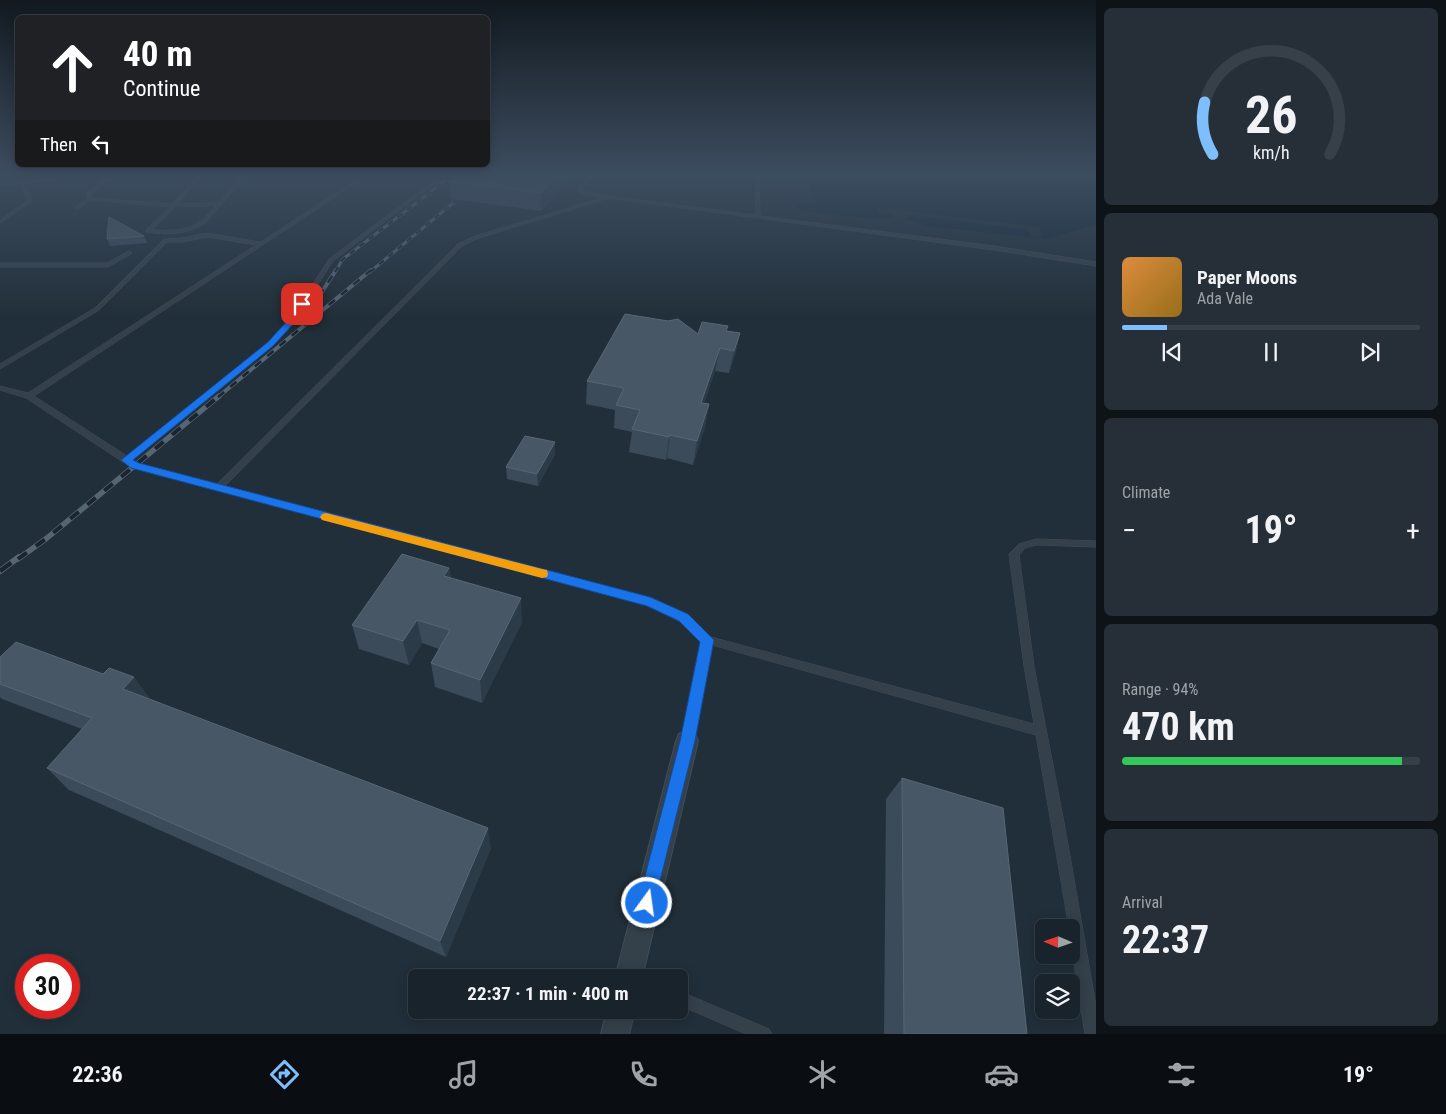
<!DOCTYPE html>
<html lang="en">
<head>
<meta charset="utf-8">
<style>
  body { margin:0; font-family:"Roboto Condensed",sans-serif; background:#262f38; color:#f1f3f6; height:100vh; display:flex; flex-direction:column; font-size:19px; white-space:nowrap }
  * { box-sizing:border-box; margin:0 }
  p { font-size:16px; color:#9fa4a9 }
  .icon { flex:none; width:28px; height:28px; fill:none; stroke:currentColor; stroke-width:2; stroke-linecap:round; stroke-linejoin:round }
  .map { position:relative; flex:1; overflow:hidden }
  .drawer { display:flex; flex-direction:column; gap:8px; padding:8px; background:#0e1318; width:350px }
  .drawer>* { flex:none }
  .hud { position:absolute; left:15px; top:15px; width:475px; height:152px; border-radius:8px; box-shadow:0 2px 12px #0003,0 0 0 1px #374048; background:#202124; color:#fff; overflow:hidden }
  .needle { width:32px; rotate:272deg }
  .tools { position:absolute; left:1035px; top:919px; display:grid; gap:10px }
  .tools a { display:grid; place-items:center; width:45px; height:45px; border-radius:8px; background:#19232c; box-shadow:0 2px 12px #0003,0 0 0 1px #374048; font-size:25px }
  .speed { position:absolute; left:15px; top:954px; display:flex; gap:10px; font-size:25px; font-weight:700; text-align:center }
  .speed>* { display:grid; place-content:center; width:65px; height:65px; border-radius:50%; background:#19232c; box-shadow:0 2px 12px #0003,0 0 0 1px #374048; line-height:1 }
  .speed .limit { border:8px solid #d22; background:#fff; color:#111 }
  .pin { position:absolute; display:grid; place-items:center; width:42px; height:42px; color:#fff; margin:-21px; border-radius:10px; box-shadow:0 2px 8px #0006 }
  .me { position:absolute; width:55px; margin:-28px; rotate:14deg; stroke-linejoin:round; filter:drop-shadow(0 0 4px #0008) }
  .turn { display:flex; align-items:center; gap:18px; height:105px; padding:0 25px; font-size:22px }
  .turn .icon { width:65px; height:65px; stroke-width:2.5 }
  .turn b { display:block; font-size:35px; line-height:42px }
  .then { display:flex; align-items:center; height:48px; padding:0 25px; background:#0003; gap:10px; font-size:19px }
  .big { font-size:38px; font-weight:700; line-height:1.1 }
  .drawer .widget { flex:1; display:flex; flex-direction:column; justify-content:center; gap:8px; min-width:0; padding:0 18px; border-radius:8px; background:#262f38 }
  .drawer .dial { align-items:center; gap:0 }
  .dial svg { height:130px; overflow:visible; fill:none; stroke:#374048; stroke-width:7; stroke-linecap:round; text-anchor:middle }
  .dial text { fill:#f1f3f6; stroke:none }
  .song { display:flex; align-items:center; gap:15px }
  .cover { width:60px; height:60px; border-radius:8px; background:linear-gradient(135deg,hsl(30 70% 55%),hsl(40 70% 35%)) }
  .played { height:5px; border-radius:2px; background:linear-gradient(90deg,#7fbefc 15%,#374048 15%) }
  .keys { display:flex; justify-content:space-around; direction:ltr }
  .heat { display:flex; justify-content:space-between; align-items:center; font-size:28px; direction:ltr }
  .charge { height:8px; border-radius:4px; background:linear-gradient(90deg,#34c759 94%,#374048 0) }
  .trip { position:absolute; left:408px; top:969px; width:280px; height:50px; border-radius:8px; background:#19232c; box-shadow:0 2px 12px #0003,0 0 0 1px #374048; font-weight:700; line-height:50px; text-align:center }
  .tabs { display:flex; height:80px; justify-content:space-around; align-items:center; background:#0a0e12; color:#9fa4a9 }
  .tabs .icon { width:35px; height:35px }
  .tabs .on { color:#7fbefc }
  .tabs b { font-size:22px; color:#f1f3f6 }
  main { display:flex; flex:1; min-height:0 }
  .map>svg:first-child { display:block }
</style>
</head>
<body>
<main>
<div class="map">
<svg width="1096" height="1034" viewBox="0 0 1096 1034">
  <rect width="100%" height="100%" fill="#212f3a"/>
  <path fill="#142738" d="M 806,174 L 1096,174 L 1096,225 L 1046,239 L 928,226 L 914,221 L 894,218 L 876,219 L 803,211 L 797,208 L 795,203 L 815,203 Z"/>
  <path fill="#212f3a" d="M 878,208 L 895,210 L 897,208 L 905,211 L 1039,227 L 1042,238 L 1030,236 L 1029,232 L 1023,229 L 910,215 L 906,217 L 906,219 L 894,218 L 894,215 L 890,213 L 878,212 Z"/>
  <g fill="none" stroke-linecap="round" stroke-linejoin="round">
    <g stroke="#414c57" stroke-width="1">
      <path id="service" d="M 87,174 L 98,174 L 23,184 L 33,200 L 0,223 L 0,220 L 28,200 L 19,184 L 0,186 L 0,184 Z
        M 152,174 L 165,174 L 110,180 L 104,183 L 90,195 L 91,198 L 173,204 L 199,174 L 203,174 L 178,204 L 219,203 L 245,174 L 249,174 L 205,223 C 187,235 166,235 146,232 L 146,230 L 170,207 L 90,200 L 78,209 L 74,208 L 87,199 L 86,194 L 100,181 L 107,178 ZM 216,206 C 193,231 185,231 152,230 L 175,207 Z
        M 365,174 L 370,174 L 34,396 L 127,456 L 269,343 L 291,318 L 329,259 L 443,174 L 447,174 L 333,261 L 295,320 L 273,345 L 132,460 L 138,464 L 217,484 L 458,244 L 475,236 L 602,198 L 579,193 L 577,190 L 590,174 L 594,174 L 581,190 L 583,191 L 608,196 L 756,215 L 755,174 L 759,174 L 760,216 L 994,246 L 1096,262 L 1096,266 L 994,250 L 609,198 L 479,238 L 462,246 L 225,486 L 650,598 L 687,615 L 711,637 L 1034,724 L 1024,666 L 1009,554 L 1019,544 L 1036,539 L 1096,541 L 1096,547 L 1036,545 L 1025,548 L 1019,555 L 1034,666 L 1066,833 L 1096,1006 L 1096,1034 L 1085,1034 L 1071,945 L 1071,928 L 1069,928 L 1036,735 L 712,645 L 693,741 L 691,745 L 687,746 L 683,745 L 681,741 L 703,641 L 679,621 L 647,605 L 219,490 L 132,468 L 26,398 L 0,390 L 0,386 L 28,393 L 256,245 L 207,237 L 183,242 L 167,242 L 99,310 L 0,369 L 0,364 L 95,308 L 164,239 L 183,238 L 207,233 L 260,242 Z
        M 129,251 L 132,253 L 131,254 L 108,267 L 0,267 L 0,263 L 107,263 Z
        M 679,991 L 769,1029 L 772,1034 L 746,1034 L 679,1005 Z"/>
    </g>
    <g stroke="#414c57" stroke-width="2">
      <path id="minor" d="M 687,731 L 695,734 L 698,741 L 642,978 L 615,978 L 676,741 L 679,734 Z
        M 607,1010 L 635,1010 L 629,1034 L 601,1034 Z"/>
    </g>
    <use href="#service" fill="#34404a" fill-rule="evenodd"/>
    <use href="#minor" fill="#34404a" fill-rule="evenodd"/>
    <g stroke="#566572" stroke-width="3">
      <path id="rail-far3" d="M 335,272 L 343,259 L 454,174
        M 370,272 L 488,174"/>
    </g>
    <g stroke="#566572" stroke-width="4">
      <path id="rail-far2" d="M 302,323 L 336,270
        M 218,397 L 371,270"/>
    </g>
    <g stroke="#566572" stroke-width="5.5">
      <path id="rail-far1" d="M 18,559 L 47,538 L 219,396"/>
    </g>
    <g stroke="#566572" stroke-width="6">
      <path id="rail" d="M 0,571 L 19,557"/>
    </g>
    <use href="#rail-far3" stroke="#1a252f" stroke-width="2" stroke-dasharray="6" stroke-linecap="butt"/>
    <use href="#rail-far2" stroke="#1a252f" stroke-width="2.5" stroke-dasharray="8" stroke-linecap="butt"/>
    <use href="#rail-far1" stroke="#1a252f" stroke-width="4" stroke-dasharray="11" stroke-linecap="butt"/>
    <use href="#rail" stroke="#1a252f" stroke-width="4.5" stroke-dasharray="14" stroke-linecap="butt"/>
  </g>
  <path fill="#3b4b59" d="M 459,174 L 576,174 L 541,211 L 451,199 L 449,181 Z
    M 144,236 L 147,243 L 110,246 L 107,239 Z
    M 727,331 L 740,333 L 735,355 L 729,373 L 715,371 L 704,403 L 709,404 L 705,427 L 693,465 L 667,458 L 666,460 L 629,452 L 632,432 L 614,428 L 615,410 L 586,404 L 587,381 L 698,334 Z
    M 555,442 L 555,454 L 538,486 L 507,479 L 506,467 Z
    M 449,568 L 451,578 L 522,622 L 482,703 L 435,687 L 431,663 L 439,649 L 422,643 L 409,665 L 359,649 L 352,625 Z
    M 0,657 L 150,699 L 491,848 L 446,957 L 69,790 L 47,768 L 82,729 L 2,699 L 0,697 Z
    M 902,778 L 1027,1034 L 884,1034 L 886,799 Z"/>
  <path fill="#2b3b48" d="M 559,174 L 576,174 L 541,211 L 541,193 Z
    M 740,333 L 735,355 L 729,373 L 734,351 Z
    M 720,348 L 715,371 L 697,426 L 701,403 Z
    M 709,404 L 705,427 L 693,465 L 697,441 Z
    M 670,435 L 667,458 L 666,460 L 669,437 Z
    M 555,442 L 555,454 L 538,486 L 537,474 Z
    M 449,568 L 453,592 L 444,576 Z
    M 521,598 L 522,622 L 482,703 L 480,680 Z
    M 417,620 L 422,643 L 409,665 L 403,641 Z
    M 134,677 L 151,700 L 123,689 Z
    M 488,828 L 491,848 L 446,957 L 440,941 Z"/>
  <path fill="#475765" stroke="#586774" d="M 459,174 L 559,174 L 541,193 L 449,181 Z
    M 109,217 L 144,236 L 107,239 Z
    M 625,314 L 668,321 L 678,319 L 698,334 L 702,322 L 728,326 L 726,331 L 740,333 L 734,351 L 720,348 L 701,403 L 709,404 L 697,441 L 670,435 L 669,437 L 632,429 L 640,410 L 616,405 L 624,388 L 587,381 Z
    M 525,436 L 555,442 L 537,474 L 506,467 Z
    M 402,554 L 449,568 L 444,576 L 521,598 L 480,680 L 431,663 L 450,630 L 417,620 L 403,641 L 352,625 Z
    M 16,642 L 103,674 L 109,668 L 134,677 L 123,689 L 488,828 L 440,941 L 47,768 L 92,718 L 0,684 L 0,657 Z
    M 902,778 L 1003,808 L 1027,1034 L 904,1034 Z"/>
  <linearGradient id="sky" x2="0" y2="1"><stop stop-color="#121a20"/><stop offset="0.55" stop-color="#3d4d60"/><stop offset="1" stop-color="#3d4d60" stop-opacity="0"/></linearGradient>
  <rect width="1096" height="318" fill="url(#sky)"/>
  <path fill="#1a73e8" stroke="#114b97" d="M 300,303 L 306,304 L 296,321 L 273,346 L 133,460 L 139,463 L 650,597 L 688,614 L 714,640 L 695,741 L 653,909 L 647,912 L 640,909 L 638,903 L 680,741 L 700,642 L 679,621 L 647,606 L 131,468 L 121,460 L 268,342 L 290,318 Z"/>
  <path fill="#f59e0b" d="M 326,513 L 542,569 L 547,570 L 548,574 L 547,577 L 542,578 L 322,520 L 320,517 L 322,514 Z"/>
</svg>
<div class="tools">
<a><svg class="needle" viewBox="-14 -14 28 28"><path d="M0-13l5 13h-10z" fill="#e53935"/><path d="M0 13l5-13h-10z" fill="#9fa4a9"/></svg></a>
<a><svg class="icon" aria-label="layers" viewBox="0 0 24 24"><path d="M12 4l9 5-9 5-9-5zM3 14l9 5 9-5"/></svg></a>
</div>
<div class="speed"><div class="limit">30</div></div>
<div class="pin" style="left:302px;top:304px;background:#d93025"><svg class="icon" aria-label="arrive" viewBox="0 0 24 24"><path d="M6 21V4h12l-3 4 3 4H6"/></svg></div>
<svg class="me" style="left:647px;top:903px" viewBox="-20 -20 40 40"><circle r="17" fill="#1a73e8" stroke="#fff" stroke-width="3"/><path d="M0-11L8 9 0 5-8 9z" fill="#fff"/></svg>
<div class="trip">22:37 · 1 min · 400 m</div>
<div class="hud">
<div class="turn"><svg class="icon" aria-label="ahead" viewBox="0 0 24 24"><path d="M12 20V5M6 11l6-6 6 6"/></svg><div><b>40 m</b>Continue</div></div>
<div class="then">Then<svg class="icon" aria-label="left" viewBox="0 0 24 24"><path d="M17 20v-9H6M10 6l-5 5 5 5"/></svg></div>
</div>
</div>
<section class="drawer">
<div class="widget dial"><svg viewBox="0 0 100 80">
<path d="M14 69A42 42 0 1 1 86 69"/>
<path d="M14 69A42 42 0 0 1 9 37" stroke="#7fbefc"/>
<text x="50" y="56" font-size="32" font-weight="700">26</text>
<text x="50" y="72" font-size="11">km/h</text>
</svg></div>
<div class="widget">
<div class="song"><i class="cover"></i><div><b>Paper Moons</b><p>Ada Vale</p></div></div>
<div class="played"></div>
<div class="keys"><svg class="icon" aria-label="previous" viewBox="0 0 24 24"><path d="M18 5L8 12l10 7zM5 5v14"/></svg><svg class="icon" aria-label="pause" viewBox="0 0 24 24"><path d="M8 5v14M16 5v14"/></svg><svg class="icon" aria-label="next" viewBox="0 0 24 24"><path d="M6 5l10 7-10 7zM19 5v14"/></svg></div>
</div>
<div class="widget"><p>Climate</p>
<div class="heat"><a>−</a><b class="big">19°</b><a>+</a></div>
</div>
<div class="widget"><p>Range · 94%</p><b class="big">470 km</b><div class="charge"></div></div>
<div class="widget"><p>Arrival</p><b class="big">22:37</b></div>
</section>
</main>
<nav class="tabs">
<b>22:36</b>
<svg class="icon on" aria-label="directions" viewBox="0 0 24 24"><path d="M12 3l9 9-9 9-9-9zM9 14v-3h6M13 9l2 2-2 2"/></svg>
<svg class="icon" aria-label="music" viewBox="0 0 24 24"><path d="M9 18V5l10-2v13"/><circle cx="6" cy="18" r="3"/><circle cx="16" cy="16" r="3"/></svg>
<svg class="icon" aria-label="phone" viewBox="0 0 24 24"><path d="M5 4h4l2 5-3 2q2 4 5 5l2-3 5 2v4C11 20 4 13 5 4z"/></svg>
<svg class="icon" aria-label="climate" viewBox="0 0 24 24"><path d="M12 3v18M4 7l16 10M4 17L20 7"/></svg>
<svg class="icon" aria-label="car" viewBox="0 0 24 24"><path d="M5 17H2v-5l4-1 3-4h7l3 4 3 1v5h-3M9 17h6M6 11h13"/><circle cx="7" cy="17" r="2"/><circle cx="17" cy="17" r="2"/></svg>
<svg class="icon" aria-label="filters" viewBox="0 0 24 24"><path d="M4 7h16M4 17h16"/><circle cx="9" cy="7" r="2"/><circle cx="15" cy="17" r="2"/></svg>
<b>19°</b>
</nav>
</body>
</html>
